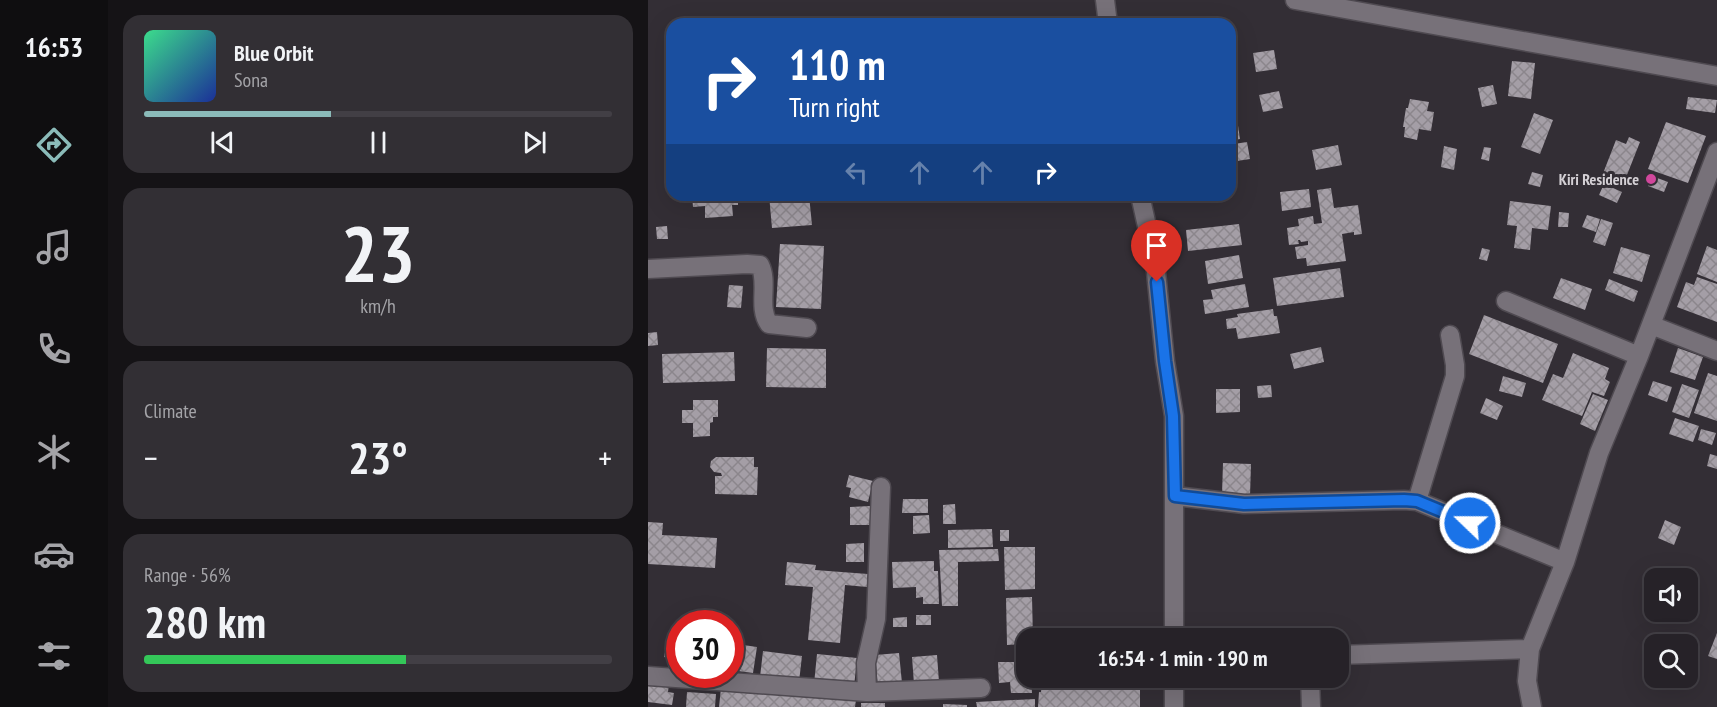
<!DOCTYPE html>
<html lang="en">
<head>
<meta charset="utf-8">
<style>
  body { margin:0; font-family:"PT Sans Narrow",sans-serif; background:#322f34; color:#f1f3f6; height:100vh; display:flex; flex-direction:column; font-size:22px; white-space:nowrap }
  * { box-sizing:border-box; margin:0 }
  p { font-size:20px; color:#a4a4a8 }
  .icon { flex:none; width:33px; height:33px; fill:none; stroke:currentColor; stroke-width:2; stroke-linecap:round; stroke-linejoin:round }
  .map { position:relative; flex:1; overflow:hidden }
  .side { display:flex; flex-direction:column; gap:15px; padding:15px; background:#151316; width:540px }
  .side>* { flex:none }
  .top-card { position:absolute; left:18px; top:18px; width:570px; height:183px; border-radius:18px; box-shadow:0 6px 24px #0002,0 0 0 2px #423f45; background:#1a4fa0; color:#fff; overflow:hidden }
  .controls { position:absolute; left:996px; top:568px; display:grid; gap:12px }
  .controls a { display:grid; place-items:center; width:54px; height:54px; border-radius:12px; background:#262228; box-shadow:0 6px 24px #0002,0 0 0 2px #423f45; font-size:30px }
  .speed { position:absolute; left:18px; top:610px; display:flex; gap:12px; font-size:30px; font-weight:700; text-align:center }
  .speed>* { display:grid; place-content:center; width:78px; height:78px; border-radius:50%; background:#262228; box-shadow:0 6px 24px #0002,0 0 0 2px #423f45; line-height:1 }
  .speed .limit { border:9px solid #d22; background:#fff; color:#111 }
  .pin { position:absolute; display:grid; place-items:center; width:51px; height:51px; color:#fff; margin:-62px -26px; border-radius:50% 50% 50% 0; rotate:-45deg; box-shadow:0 0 6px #0007 }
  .pin .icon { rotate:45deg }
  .me { position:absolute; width:66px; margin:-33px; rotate:292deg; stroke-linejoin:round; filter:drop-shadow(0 0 4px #0008) }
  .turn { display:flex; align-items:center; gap:21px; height:126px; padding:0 24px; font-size:27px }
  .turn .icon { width:78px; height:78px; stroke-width:2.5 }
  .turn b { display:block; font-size:42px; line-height:51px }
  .lanes { display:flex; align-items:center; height:57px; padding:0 24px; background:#0003; justify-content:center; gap:30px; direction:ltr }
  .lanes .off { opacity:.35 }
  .big { font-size:45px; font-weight:600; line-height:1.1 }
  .side .card { flex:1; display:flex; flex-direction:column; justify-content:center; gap:9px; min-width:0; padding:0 21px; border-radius:18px; background:#322f34 }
  .side .dial { align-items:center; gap:0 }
  .dial b { font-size:78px; line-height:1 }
  .song { display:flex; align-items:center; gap:18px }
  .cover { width:72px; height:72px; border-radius:9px; background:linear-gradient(135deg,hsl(150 70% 55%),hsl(230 70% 35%)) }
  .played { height:6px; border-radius:3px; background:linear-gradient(90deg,#8bbbb9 40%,#423f45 40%) }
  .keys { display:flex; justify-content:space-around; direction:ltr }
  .heat { display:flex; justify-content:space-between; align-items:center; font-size:33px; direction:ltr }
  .charge { height:9px; border-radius:4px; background:linear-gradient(90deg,#34c759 56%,#423f45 0) }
  .trip { position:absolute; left:368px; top:628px; width:333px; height:60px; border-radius:18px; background:#262228; box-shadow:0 6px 24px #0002,0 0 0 2px #423f45; font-weight:600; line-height:60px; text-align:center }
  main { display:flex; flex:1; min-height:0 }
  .tab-bar { display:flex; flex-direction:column; width:108px; justify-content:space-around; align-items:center; background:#0f0e10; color:#a4a4a8 }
  .tab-bar .icon { width:42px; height:42px }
  .tab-bar .active { color:#8bbbb9 }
  .tab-bar b { font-size:27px; color:#f1f3f6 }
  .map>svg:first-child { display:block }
</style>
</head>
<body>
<main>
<nav class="tab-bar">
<b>16:53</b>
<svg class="icon active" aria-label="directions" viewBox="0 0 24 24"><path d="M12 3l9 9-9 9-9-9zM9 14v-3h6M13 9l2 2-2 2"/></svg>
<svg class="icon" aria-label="music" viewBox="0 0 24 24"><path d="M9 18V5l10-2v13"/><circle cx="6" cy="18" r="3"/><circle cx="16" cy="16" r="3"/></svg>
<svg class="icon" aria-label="phone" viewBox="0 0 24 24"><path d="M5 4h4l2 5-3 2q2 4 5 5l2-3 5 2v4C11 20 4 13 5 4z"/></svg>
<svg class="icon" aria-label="climate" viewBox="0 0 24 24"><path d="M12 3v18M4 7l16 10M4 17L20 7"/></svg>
<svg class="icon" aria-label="car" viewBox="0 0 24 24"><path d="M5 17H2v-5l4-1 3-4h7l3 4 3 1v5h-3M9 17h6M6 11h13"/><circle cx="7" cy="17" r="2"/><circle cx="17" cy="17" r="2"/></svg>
<svg class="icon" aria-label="filters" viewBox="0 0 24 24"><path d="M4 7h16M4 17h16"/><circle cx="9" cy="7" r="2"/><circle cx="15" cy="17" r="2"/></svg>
</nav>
<section class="side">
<div class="card">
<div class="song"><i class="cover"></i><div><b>Blue Orbit</b><p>Sona</p></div></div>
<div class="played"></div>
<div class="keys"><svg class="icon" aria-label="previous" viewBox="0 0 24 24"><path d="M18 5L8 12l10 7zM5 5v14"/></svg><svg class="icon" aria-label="pause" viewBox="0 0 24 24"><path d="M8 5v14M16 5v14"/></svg><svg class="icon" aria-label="next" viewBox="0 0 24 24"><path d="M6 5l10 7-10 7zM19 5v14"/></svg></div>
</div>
<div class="card dial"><b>23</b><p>km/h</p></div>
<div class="card"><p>Climate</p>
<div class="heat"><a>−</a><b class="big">23°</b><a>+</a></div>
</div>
<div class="card"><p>Range · 56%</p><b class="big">280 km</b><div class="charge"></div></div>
</section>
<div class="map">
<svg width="1069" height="707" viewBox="0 0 1069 707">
  <defs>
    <pattern id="building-cross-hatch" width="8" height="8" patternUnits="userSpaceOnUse" patternTransform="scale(1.5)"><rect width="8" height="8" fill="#a49ea6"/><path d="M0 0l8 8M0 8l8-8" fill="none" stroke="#8b868c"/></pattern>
  </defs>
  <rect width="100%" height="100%" fill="#332e35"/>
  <path fill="url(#building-cross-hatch)" d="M 626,50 L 629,69 L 608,72 L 605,53 Z
    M 864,61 L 887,63 L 883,99 L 860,96 Z
    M 845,85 L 849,104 L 834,107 L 830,88 Z
    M 631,91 L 635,108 L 615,112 L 611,95 Z
    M 1040,97 L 1069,100 L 1067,113 L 1038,109 Z
    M 762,99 L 781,102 L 779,111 L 786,112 L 783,131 L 771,129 L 769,140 L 756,137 L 757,127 L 755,127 L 758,108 L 760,108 Z
    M 886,113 L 905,120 L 892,154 L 873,147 Z
    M 589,119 L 592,139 L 582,141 L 582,121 Z
    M 1018,122 L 1058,136 L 1040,183 L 1000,169 Z
    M 981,137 L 992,142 L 975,185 L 954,176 L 968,140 L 978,144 Z
    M 599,142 L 602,159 L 589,161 L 586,144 Z
    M 690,145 L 694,165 L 668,170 L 664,150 Z
    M 796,146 L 809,149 L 806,170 L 793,167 Z
    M 836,147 L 843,148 L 841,161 L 833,159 Z
    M 884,172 L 895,175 L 892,187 L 880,184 Z
    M 1004,176 L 1020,182 L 1016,192 L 1000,186 Z
    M 956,184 L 974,192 L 969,203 L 951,195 Z
    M 683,188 L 686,208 L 710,205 L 714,234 L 706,235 L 706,232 L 694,234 L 698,261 L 659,266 L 658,258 L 649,259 L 647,247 L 660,245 L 660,241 L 653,242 L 652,240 L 650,240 L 651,244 L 641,245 L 639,228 L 651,226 L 650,219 L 665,216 L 666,224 L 674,223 L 669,190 Z
    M 661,189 L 663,207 L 634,211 L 632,192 Z
    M 44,195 L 90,195 L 90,205 L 84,205 L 85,216 L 57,218 L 57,206 L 45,207 Z
    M 121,195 L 161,195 L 164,225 L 124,228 Z
    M 862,201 L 903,206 L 900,230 L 884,228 L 882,250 L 866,248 L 869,226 L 859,225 Z
    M 911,212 L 921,213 L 920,227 L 910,227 Z
    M 939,215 L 952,219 L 948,232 L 934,227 Z
    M 953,219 L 965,223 L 957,246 L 945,242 Z
    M 591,224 L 594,245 L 540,251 L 538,230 Z
    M 19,226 L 20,239 L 9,239 L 8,227 Z
    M 132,244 L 176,246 L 173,309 L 128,307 Z
    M 1059,246 L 1069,250 L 1069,282 L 1049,274 Z
    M 973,247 L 1002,255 L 994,282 L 965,273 Z
    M 834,248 L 842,250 L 839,261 L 831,259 Z
    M 591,255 L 595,278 L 560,284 L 557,261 Z
    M 692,268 L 696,297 L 629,306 L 625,278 Z
    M 1049,277 L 1069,284 L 1069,322 L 1029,307 L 1038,282 L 1046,285 Z
    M 913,278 L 944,289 L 937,310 L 905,298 Z
    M 961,279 L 990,291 L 986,302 L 957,290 Z
    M 597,284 L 601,307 L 557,314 L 555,300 L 565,299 L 563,290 Z
    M 81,285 L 95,286 L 93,308 L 79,307 Z
    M 625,309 L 626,316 L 629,316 L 632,333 L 590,339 L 588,328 L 579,329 L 578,319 L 590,317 L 589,314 Z
    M 836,315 L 910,344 L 895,383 L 821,354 Z
    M 9,332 L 10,345 L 0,346 L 0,333 Z
    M 673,347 L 676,362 L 646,369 L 642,354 Z
    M 119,348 L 178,349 L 178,388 L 118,387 Z
    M 1030,348 L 1055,357 L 1047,380 L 1022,372 Z
    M 86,352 L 87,381 L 15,383 L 14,354 Z
    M 925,353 L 961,368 L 957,379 L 962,382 L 956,396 L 944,392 L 934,416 L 894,400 L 905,374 L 915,378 Z
    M 1060,373 L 1069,376 L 1069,421 L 1046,413 Z
    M 855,376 L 878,383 L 874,397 L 851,391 Z
    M 1005,381 L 1024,387 L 1019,402 L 1000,395 Z
    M 1034,384 L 1051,390 L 1041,418 L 1024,412 Z
    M 623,385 L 624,397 L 610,398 L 609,386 Z
    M 568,389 L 592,389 L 592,412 L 568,413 Z
    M 945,394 L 960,400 L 947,431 L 932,424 Z
    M 838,398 L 855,406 L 849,420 L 832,413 Z
    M 45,400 L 70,400 L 70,417 L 65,417 L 65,422 L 62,423 L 62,436 L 45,437 L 45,423 L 34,423 L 34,410 L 45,410 Z
    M 1027,418 L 1051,426 L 1045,442 L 1021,434 Z
    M 1053,429 L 1068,433 L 1064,445 L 1050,440 Z
    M 1062,454 L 1069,456 L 1069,469 L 1059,466 Z
    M 68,457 L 106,457 L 106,467 L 110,467 L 109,495 L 67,494 L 67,476 L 74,476 L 73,473 L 66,472 L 62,467 L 63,461 Z
    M 575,463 L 603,464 L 602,496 L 574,494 Z
    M 201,475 L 225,481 L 220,502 L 201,497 L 203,488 L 198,487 Z
    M 255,499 L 280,499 L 280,513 L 254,513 Z
    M 307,504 L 308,524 L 295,524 L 295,505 Z
    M 222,506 L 222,525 L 202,525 L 202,507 Z
    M 281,515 L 282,533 L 265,534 L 265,516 Z
    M 1017,520 L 1033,527 L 1026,545 L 1010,538 Z
    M 0,522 L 15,523 L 14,535 L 69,538 L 67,568 L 0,564 Z
    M 344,529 L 345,547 L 300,548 L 300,530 Z
    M 352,530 L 361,530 L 361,541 L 352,541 Z
    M 216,543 L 216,562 L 198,562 L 198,544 Z
    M 356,547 L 387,547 L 387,589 L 357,590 Z
    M 350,549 L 351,561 L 310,562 L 310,606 L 294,606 L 291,550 Z
    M 286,561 L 286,571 L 290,571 L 291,604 L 275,604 L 275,597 L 268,598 L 268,587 L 245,588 L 244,562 Z
    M 139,562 L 168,565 L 167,570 L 220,574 L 219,587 L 197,585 L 192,643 L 160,640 L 165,587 L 137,585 Z
    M 384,597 L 385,639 L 378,639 L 378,650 L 374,650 L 374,644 L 359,645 L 358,598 Z
    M 268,615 L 283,615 L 283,625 L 268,625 Z
    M 259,617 L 259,627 L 245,627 L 245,618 Z
    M 1069,633 L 1069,659 L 1060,656 Z
    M 19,641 L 32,642 L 32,670 L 20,668 L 21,658 L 16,657 Z
    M 82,643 L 109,647 L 105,673 L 82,670 Z
    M 115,651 L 154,656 L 151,682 L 112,677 Z
    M 251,653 L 254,683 L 230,686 L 227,655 Z
    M 169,654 L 209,658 L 206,687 L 166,684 Z
    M 289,655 L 291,682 L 266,684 L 264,657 Z
    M 350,662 L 378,662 L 378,678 L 383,678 L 384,693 L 363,693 L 362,682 L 351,683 Z
    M 0,680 L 21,683 L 20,692 L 26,693 L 24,705 L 0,702 Z
    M 394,683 L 492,685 L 492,707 L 390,707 L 391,692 L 393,692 Z
    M 73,688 L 208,700 L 207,707 L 71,707 Z
    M 39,692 L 68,694 L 67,707 L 38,707 Z
    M 387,699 L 387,707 L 329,707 L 328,702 Z
    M 213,703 L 237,703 L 237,707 L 213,707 Z
    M 295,704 L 319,705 L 319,707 L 295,707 Z"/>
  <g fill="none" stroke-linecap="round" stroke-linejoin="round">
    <g stroke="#4f4a51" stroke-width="21">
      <path id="minor" d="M 457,0 L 460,24
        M 647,0 L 1069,76
        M 492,195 L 507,262 L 517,361 L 526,416 L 526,639
        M 0,269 L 99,264 L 112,265 C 121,283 109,307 121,324 L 159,328
        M 858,301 L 991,356
        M 1003,325 L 1069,351
        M 527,496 L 596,504 L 756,500 L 769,501 L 917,562
        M 769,501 L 807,376 L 807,365 L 802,335
        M 690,655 L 882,649
        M 0,676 L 219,692 L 333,688
        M 662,678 L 663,707
        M 219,692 L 218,663 L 228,619 L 233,487
        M 526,707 L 526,678
        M 884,707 L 879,681 L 882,649 L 917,562 L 951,453 L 991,356 L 1069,152"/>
    </g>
    <use href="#minor" stroke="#777179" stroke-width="18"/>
  </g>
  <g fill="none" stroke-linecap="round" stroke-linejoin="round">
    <g stroke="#114b97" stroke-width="15">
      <path id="route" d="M 509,282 L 517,361 L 525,416 L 527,496 L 596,504 L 756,500 L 769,501 L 822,523"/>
    </g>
    <use href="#route" stroke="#1a73e8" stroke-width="10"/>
  </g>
  <circle fill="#d1479c" stroke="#332e35" stroke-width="2" cx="1003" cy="179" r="6"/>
  <g text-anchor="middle" stroke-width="6" stroke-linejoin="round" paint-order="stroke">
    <g font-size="16" font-weight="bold" fill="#d4d0d5" stroke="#332e35" text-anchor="end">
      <text x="991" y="185">Kiri Residence</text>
    </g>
  </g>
</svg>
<div class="controls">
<a><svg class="icon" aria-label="sound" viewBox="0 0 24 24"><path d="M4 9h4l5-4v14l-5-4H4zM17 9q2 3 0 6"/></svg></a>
<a><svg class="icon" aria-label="search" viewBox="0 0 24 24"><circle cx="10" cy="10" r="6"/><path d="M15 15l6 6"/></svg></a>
</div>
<div class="speed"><div class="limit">30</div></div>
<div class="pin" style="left:509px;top:282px;background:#d93025"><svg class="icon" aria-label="arrive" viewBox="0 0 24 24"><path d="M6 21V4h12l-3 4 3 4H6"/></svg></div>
<svg class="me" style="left:822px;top:523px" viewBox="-20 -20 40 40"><circle r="17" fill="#1a73e8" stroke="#fff" stroke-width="3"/><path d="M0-11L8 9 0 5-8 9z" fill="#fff"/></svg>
<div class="trip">16:54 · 1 min · 190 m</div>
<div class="top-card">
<div class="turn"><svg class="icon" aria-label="right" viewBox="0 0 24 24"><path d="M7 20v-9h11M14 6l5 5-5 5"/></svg><div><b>110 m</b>Turn right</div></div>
<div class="lanes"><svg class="icon off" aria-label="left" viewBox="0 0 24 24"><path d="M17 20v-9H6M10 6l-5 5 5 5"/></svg><svg class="icon off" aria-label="ahead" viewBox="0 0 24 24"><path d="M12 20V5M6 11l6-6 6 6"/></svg><svg class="icon off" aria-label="ahead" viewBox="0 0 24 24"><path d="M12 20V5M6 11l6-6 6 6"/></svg><svg class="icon" aria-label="right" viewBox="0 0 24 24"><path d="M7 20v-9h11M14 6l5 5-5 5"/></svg></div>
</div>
</div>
</main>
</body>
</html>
